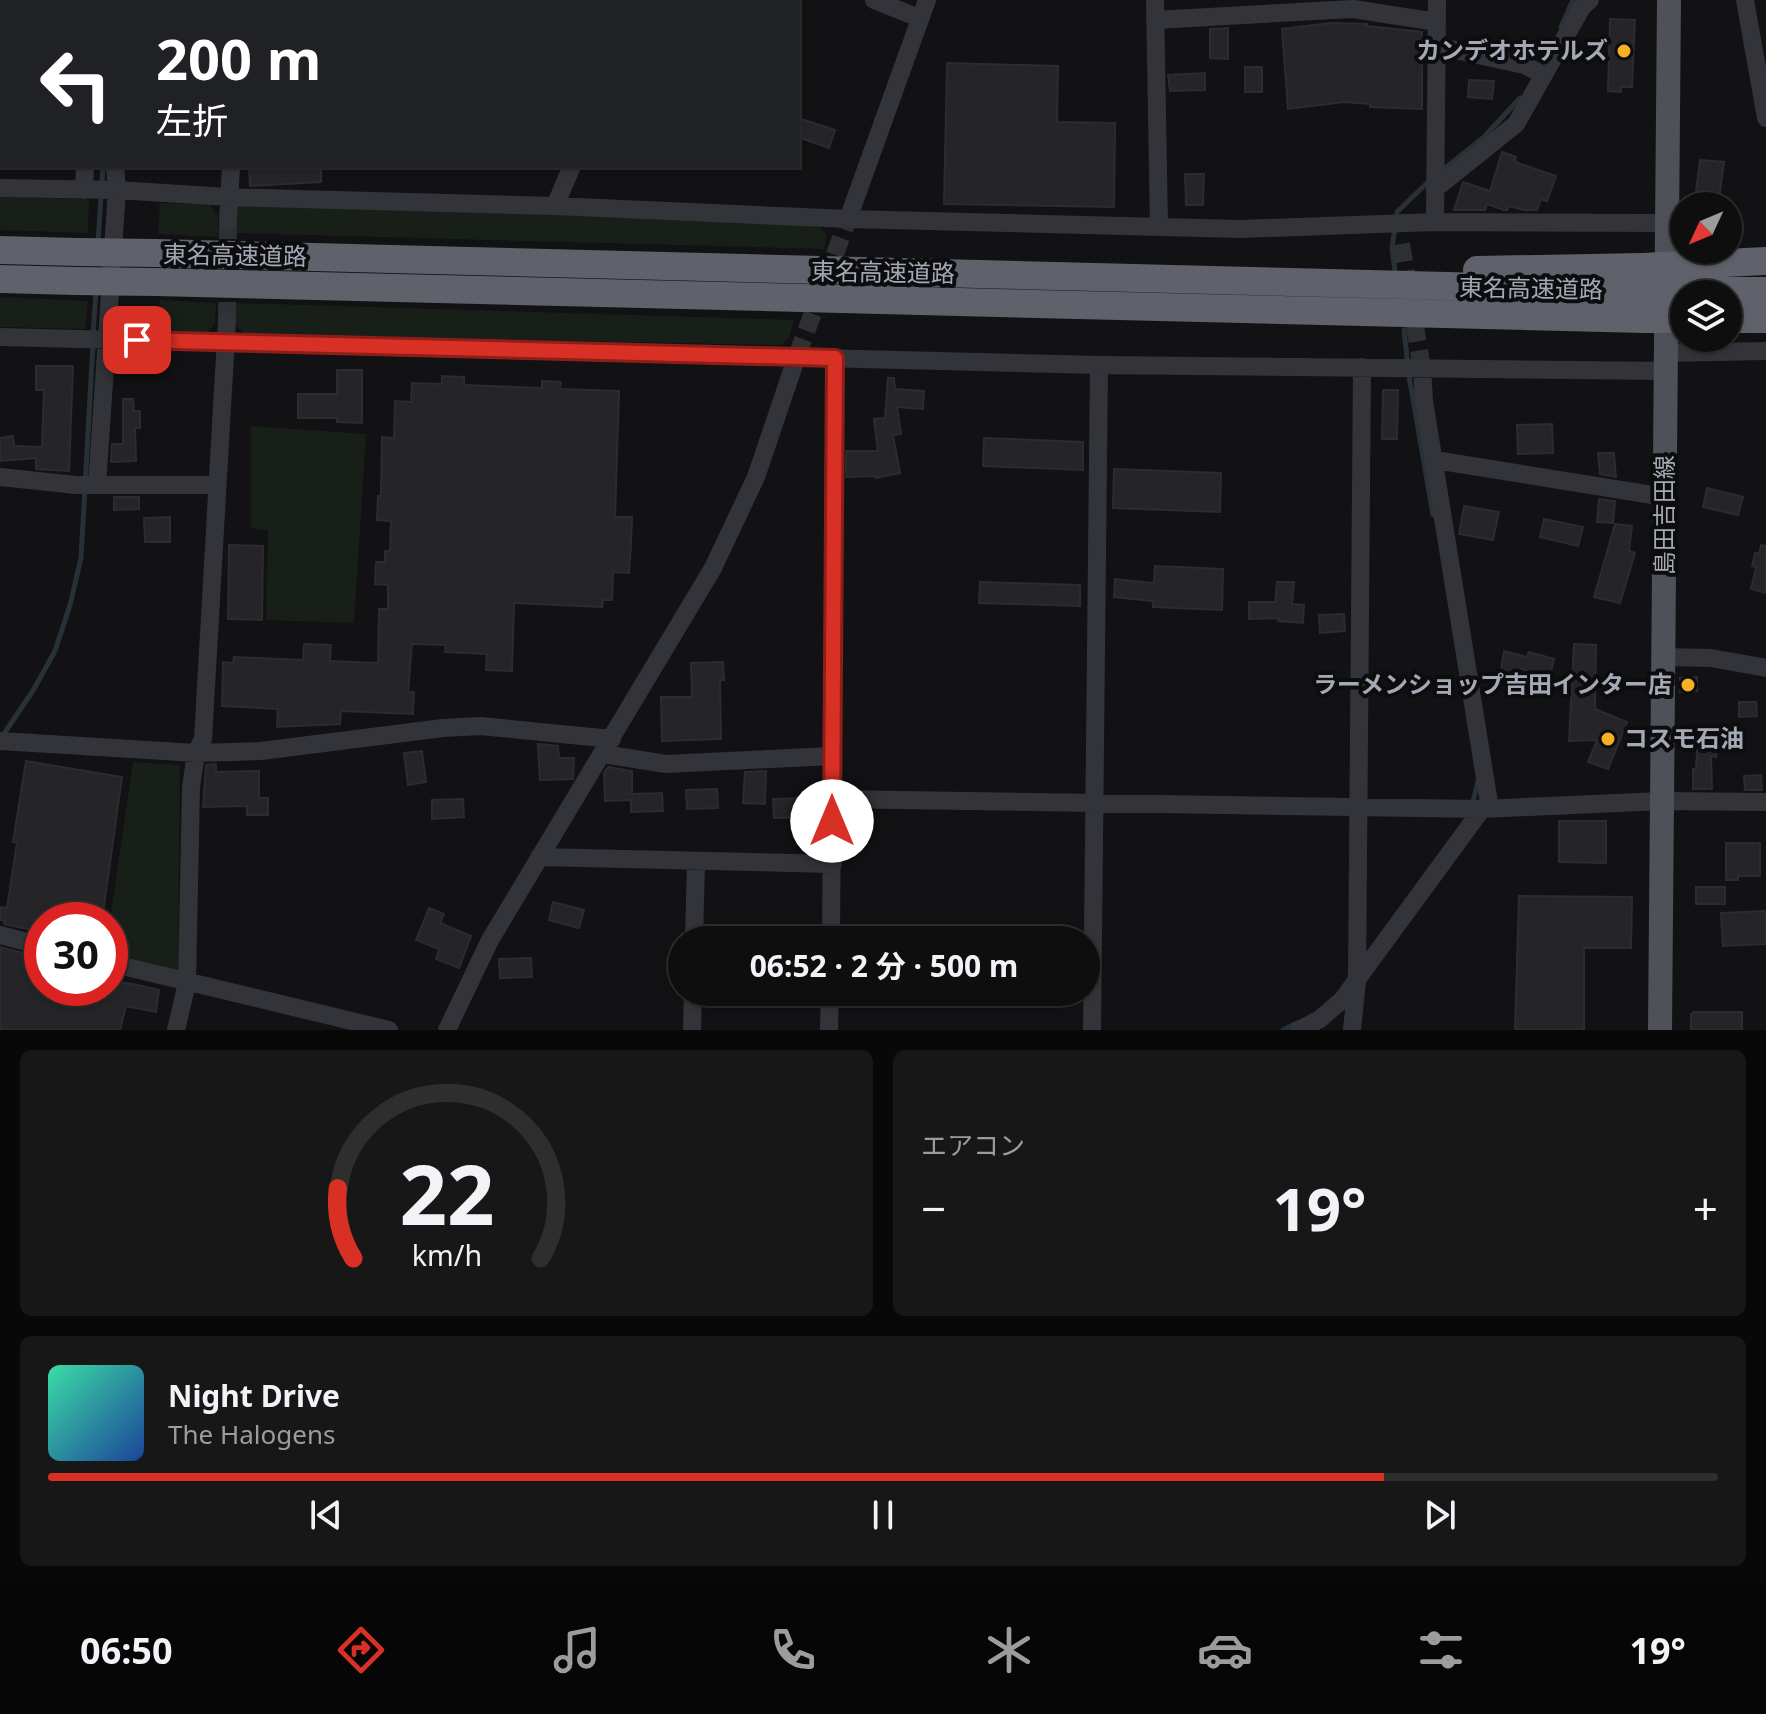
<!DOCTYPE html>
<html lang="ja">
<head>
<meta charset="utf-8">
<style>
  body { margin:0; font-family:"Noto Sans","Noto Sans JP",sans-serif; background:#171718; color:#f1f3f6; height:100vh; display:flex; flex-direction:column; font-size:30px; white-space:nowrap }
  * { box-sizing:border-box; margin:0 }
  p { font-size:26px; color:#9b9c9e }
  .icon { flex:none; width:44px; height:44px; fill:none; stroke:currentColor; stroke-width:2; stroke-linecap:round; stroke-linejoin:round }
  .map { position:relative; height:1030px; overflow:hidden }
  .details { display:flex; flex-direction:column; gap:20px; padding:20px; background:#080808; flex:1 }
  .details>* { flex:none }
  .banner { position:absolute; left:0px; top:0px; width:800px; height:168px; box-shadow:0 2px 6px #0004,0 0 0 2px #2e2e2f; background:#202124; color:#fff; overflow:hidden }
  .needle { width:52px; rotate:226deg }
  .buttons { position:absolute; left:1670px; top:192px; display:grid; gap:16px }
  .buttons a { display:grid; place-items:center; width:72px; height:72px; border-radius:50%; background:#0e0e0f; box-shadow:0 2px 6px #0004,0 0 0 2px #2e2e2f; font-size:40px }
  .speed { position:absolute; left:24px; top:902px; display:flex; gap:16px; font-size:40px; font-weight:700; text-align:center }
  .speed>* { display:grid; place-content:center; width:104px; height:104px; border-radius:50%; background:#0e0e0f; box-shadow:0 2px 6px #0004,0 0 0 2px #2e2e2f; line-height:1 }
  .speed .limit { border:12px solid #d22; background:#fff; color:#111 }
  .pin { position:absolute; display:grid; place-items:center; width:68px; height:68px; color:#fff; margin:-34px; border-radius:16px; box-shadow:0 4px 12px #0006 }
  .me { position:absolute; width:88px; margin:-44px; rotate:0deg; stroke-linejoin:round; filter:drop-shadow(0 0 6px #0008) }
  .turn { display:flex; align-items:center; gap:28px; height:168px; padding:0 24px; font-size:36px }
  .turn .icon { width:104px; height:104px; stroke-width:2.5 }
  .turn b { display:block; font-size:56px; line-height:68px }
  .big { font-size:60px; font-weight:700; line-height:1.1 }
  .details .tile { flex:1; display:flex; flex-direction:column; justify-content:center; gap:12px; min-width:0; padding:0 28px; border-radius:12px; background:#171718 }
  .details .dial { align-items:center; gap:0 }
  .dial svg { height:208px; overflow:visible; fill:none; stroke:#2e2e2f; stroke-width:7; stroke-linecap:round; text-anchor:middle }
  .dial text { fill:#f1f3f6; stroke:none }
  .song { display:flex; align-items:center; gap:24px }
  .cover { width:96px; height:96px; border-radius:12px; background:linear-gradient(135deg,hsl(160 70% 55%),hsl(220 70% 35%)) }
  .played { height:8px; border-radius:4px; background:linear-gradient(90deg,#d93025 80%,#2e2e2f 80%) }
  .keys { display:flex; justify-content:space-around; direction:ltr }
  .heat { display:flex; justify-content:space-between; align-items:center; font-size:44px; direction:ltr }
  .details .tiles { flex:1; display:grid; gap:20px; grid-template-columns:1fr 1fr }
  .tile:last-child { grid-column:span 2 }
  .trip { position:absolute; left:668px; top:926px; width:432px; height:80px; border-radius:40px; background:#0e0e0f; box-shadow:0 2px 6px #0004,0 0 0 2px #2e2e2f; font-weight:700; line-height:80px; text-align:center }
  .menu { display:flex; height:128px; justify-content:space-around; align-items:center; background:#060606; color:#9b9c9e }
  .menu .icon { width:56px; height:56px }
  .menu .active { color:#d93025 }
  .menu b { font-size:36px; color:#f1f3f6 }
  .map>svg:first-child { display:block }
</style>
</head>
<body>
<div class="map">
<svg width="1766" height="1030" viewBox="0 0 1766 1030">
  <rect width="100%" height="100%" fill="#121214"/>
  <path fill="#181f19" d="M 0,197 L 89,199 L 88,233 L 0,230 Z
    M 160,203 L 209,204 L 218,216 L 218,237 L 158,234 Z
    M 244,204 L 816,223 L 827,235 L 824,249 L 235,233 L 235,211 Z
    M 0,297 L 88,301 L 85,329 L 0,327 Z
    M 160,300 L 216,303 L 215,323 L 206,334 L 160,331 Z
    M 235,303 L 794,320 L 789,337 L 781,345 L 245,334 L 235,324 Z
    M 251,426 L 366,434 L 354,623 L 266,620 L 268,531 L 251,528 Z
    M 133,762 L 180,765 L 178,972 L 110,952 L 110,920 Z"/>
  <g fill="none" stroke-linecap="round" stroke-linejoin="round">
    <path stroke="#283138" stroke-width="5" d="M 1561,27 L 1573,0
      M 0,34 L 2,35
      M 1440,172 L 1483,138 L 1520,98
      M 98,242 L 103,166
      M 1395,270 L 1392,249 L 1397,212 L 1429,181
      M 1404,330 L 1409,376 L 1433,515
      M 93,334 L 96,292
      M 1,738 L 34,689 L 55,651 L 70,605 L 81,558 L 93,344
      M 1472,806 L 1478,781
      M 1283,1030 L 1297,1023"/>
  </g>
  <path fill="#252528" stroke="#2c2c30" stroke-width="2" d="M 1610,19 L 1635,20 L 1632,87 L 1621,87 L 1621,92 L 1608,91 Z
    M 1331,23 L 1367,24 L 1367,26 L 1422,32 L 1422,109 L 1370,107 L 1370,104 L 1345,102 L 1288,109 L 1282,29 Z
    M 1228,28 L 1228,59 L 1210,58 L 1210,29 Z
    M 947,63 L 1058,66 L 1057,122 L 1115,123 L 1114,207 L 944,204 Z
    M 1245,67 L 1262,67 L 1262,92 L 1245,92 Z
    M 1205,73 L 1205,90 L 1170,91 L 1168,75 Z
    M 1469,80 L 1494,81 L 1492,99 L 1468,97 Z
    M 798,118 L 835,130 L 829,148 L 798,137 Z
    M 1502,152 L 1516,157 L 1515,162 L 1556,176 L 1547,201 L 1541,199 L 1537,210 L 1524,210 L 1509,206 L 1507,210 L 1504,210 L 1487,204 L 1485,210 L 1454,210 L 1463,182 L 1490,191 Z
    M 1700,160 L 1724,162 L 1718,206 L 1694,206 Z
    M 249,166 L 321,166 L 321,182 L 250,186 Z
    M 1185,174 L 1204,174 L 1203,205 L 1186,205 Z
    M 36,366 L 73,366 L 69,471 L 36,469 L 36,458 L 0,461 L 0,438 L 13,436 L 14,446 L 42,447 L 44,390 L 36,390 Z
    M 337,370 L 362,370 L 362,423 L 337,422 L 337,418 L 298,418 L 298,394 L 337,394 Z
    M 442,376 L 464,377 L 464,385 L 542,388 L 542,381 L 561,382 L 560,389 L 619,391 L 615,517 L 632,517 L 631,544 L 629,573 L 613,572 L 612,600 L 603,600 L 602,607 L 514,603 L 512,671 L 486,670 L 487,654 L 445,652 L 446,645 L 412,644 L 408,692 L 414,692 L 413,714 L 341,711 L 340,724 L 277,727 L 278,709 L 222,706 L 223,662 L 233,663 L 234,657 L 303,660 L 304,644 L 331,645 L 330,661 L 378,663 L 379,609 L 388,609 L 388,585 L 375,584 L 376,562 L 385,562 L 385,551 L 390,551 L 391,521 L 377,520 L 378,496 L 381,496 L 382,437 L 394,438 L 395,401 L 411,402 L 412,383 L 442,384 Z
    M 888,378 L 894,378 L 895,389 L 924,391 L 923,409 L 897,407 L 901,434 L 893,435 L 900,473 L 876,478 L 876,476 L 846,477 L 846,451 L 878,451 L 874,419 L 885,418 Z
    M 1383,390 L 1398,390 L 1397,439 L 1382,439 Z
    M 123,399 L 133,399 L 134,411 L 140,411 L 140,428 L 135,428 L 136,461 L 111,462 L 112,444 L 123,444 Z
    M 1552,424 L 1553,453 L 1518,454 L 1517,425 Z
    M 984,438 L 1083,442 L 1083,470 L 983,466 Z
    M 1598,453 L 1614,453 L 1616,477 L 1600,474 Z
    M 1114,469 L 1221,473 L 1220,512 L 1113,508 Z
    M 1707,488 L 1743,497 L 1738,515 L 1703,507 Z
    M 114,497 L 139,497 L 139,509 L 114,510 Z
    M 1599,499 L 1615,501 L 1613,523 L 1597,522 Z
    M 1464,506 L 1499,512 L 1493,540 L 1459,534 Z
    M 170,517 L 170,542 L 145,542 L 144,518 Z
    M 1544,519 L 1583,527 L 1578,546 L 1540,537 Z
    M 1615,524 L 1632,526 L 1629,551 L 1635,553 L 1620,603 L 1594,597 Z
    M 229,545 L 263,546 L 262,620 L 228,619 Z
    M 1761,545 L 1766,546 L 1766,593 L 1751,589 L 1756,567 L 1752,566 L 1755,553 L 1759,554 Z
    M 1155,566 L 1223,569 L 1222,610 L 1153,607 L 1153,601 L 1114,597 L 1115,579 L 1154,583 Z
    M 980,582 L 1080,585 L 1080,606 L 979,603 Z
    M 1277,582 L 1294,582 L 1292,604 L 1304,605 L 1303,623 L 1278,621 L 1279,618 L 1249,619 L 1249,602 L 1275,602 Z
    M 1344,614 L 1345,631 L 1320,633 L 1319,615 Z
    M 1574,644 L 1596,645 L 1595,709 L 1627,722 L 1608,769 L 1588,762 L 1597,740 L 1569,741 Z
    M 1504,651 L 1527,657 L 1529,652 L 1554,659 L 1550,677 L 1518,668 L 1516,673 L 1501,671 Z
    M 723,662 L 724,680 L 720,680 L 721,739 L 662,741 L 661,697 L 692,697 L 691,663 Z
    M 1697,677 L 1697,691 L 1680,692 L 1680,678 Z
    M 1739,702 L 1756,702 L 1757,716 L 1739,717 Z
    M 1698,734 L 1717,735 L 1716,757 L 1711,756 L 1712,789 L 1693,789 L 1693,769 L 1696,769 Z
    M 538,744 L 558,746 L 559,758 L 574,758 L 573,779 L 540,780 Z
    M 422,751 L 426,782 L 408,785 L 404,753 Z
    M 26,761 L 122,777 L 102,920 L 42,920 L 42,932 L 4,924 L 5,921 L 0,920 L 0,907 L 7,908 L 17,843 L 13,842 Z
    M 216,764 L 216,772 L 259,771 L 259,798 L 268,798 L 268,815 L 247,815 L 247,806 L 203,807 L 206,765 Z
    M 608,767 L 632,771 L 632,794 L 662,793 L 663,811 L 631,812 L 631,800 L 605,801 L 604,773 Z
    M 766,771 L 765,804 L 743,803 L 745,772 Z
    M 1761,775 L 1762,790 L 1745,790 L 1744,776 Z
    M 717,789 L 718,808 L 687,809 L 686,790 Z
    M 805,798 L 805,817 L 774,818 L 773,799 Z
    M 463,799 L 464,817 L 432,819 L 432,800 Z
    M 1559,821 L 1606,821 L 1606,863 L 1559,862 Z
    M 1726,843 L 1760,843 L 1760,876 L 1738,876 L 1738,880 L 1726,880 Z
    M 1696,887 L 1725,887 L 1725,904 L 1696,904 Z
    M 1519,896 L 1632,897 L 1631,948 L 1584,948 L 1584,1030 L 1515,1030 Z
    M 553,902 L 584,910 L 579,928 L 549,920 Z
    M 429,908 L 444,914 L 440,923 L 471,936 L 459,968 L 436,959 L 439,949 L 416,940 Z
    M 1766,911 L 1766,944 L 1723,946 L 1721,913 Z
    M 0,947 L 42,958 L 42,988 L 110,988 L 110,981 L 133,984 L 159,990 L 156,1012 L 126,1006 L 120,1030 L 0,1030 Z
    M 531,958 L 532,977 L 500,978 L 499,959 Z
    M 1694,1012 L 1742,1012 L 1742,1030 L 1691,1030 L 1691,1014 Z"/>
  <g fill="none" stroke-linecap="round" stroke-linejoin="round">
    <path stroke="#2f3034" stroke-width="18" stroke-dasharray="18 9" stroke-linecap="butt" d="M 1401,244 L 1422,368
      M 227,320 L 228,221
      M 797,356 L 848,219"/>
    <path stroke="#333439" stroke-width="18" d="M 874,0 L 919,18
      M 1155,0 L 1159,227
      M 1745,0 L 1766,118
      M 244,2 L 245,0
      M 641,2 L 642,0
      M 0,17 L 2,18
      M 1155,20 L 1353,9 L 1437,22
      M 1437,46 L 1524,65 L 1544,75
      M 0,51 L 2,52
      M 0,188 L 117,190 L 228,197 L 555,206 L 848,219 L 1240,229 L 1435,222 L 1667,223
      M 1435,189 L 1516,124 L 1582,7 L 1590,0
      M 84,190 L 85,166
      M 555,206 L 572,166
      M 848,219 L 927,0
      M 228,221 L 231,166
      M 1435,222 L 1437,0
      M 0,337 L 1099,365 L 1666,371
      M 1665,353 L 1766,351
      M 1422,368 L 1424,401 L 1490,809
      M 1435,460 L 1665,497
      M 0,477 L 76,485 L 217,485
      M 97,485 L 117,190 L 115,166
      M 1664,657 L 1711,658 L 1766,668
      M 0,741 L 196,753 L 261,751 L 443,728 L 481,726 L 612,739
      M 603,754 L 666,764 L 832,756
      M 832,799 L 1482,809 L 1662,801 L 1766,802
      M 539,857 L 833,864
      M 0,935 L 42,946
      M 694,940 L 696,861
      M 831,940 L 835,358
      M 110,963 L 389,1030
      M 176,1030 L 187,983 L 191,787 L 196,753 L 203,739 L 227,320
      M 447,1030 L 490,940 L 713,568 L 756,477 L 797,356
      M 692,1030 L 693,992
      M 829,1030 L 830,992
      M 1092,1030 L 1099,365
      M 1299,1030 L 1320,1019 L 1342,1000 L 1482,809
      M 1352,1030 L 1357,981 L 1362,367"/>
    <path stroke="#4f5158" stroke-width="24" d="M 1660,1030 L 1669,0"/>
    <path stroke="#5f626a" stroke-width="28" d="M 0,250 L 78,252
      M 155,253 L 1642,291
      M 1477,270 L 1643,267
      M 0,279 L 76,281
      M 156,282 L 1644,319
      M 1728,319 L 1766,319"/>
    <path stroke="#5f626a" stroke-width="28" d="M 78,252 L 155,253
      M 1643,267 L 1766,261
      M 76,281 L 156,282
      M 1642,291 L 1766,291
      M 1644,319 L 1684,319"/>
  </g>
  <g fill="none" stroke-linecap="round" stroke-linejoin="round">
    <g stroke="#8d1f18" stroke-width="20">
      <path id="route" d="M 137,340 L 835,358 L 832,821"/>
    </g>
    <use href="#route" stroke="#d93025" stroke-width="14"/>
  </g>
  <g fill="#faae24" stroke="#0d0d0f" stroke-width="3">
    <circle cx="1624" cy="51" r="8"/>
    <circle cx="1688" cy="685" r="8"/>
    <circle cx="1608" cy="739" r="8"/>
  </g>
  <g text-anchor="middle" stroke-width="8" stroke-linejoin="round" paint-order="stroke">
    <g font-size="24" font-weight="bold" fill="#a3a9b5" stroke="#0d0d0f" text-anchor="end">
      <text x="1608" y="59">カンデオホテルズ</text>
      <text x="1672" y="693">ラーメンショップ吉田インター店</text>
      <text x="1624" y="747" text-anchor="start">コスモ石油</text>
    </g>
    <g font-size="24" fill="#a3a9b5" stroke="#0d0d0f">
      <text transform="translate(235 256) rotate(1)" y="8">東名高速道路</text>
      <text transform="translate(883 273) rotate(1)" y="8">東名高速道路</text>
      <text transform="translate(1531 289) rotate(1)" y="8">東名高速道路</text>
      <text transform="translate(1665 515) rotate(-90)" y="8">島田吉田線</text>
    </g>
  </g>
</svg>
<div class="buttons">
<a><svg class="needle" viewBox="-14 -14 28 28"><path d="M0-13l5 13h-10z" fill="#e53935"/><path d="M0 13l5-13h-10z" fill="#9b9c9e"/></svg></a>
<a><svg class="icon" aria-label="layers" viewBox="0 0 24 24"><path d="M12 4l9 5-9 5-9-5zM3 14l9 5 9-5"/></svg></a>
</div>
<div class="speed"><div class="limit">30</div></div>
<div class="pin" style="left:137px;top:340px;background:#d93025"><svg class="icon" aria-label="arrive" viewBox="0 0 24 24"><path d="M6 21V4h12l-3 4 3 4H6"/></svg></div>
<svg class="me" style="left:832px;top:821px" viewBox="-20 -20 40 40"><circle r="19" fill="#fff"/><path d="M0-13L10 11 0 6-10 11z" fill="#d93025"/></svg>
<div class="trip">06:52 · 2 分 · 500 m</div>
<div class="banner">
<div class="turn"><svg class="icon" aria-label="left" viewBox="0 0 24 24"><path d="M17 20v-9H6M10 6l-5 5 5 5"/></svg><div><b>200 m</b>左折</div></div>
</div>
</div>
<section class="details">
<div class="tiles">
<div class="tile dial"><svg viewBox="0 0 100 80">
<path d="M14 69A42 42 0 1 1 86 69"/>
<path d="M14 69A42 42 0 0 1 8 42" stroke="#d93025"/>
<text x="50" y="56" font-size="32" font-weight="700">22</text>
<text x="50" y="72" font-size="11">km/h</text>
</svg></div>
<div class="tile"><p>エアコン</p>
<div class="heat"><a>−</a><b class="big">19°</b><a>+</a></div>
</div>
<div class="tile">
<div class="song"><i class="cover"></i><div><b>Night Drive</b><p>The Halogens</p></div></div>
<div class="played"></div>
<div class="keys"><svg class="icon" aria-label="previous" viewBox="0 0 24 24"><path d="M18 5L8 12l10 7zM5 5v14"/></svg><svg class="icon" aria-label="pause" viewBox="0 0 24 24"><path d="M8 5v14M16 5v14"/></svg><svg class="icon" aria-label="next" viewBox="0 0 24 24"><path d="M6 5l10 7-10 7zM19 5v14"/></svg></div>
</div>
</div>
</section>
<nav class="menu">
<b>06:50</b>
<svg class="icon active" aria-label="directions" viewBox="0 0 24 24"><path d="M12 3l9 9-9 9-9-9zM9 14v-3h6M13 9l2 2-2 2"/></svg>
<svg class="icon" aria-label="music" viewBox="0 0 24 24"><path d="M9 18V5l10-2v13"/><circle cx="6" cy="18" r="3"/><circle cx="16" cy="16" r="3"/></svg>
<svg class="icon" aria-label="phone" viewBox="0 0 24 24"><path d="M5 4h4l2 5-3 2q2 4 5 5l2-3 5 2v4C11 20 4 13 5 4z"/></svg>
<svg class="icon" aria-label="climate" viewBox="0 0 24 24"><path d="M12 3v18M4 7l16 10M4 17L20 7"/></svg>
<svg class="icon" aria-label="car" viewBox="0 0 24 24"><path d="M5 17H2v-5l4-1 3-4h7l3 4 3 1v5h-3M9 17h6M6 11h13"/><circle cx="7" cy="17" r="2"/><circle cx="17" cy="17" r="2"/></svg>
<svg class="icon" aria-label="filters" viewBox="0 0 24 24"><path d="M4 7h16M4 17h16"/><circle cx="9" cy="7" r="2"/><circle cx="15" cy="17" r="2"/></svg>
<b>19°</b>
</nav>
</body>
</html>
